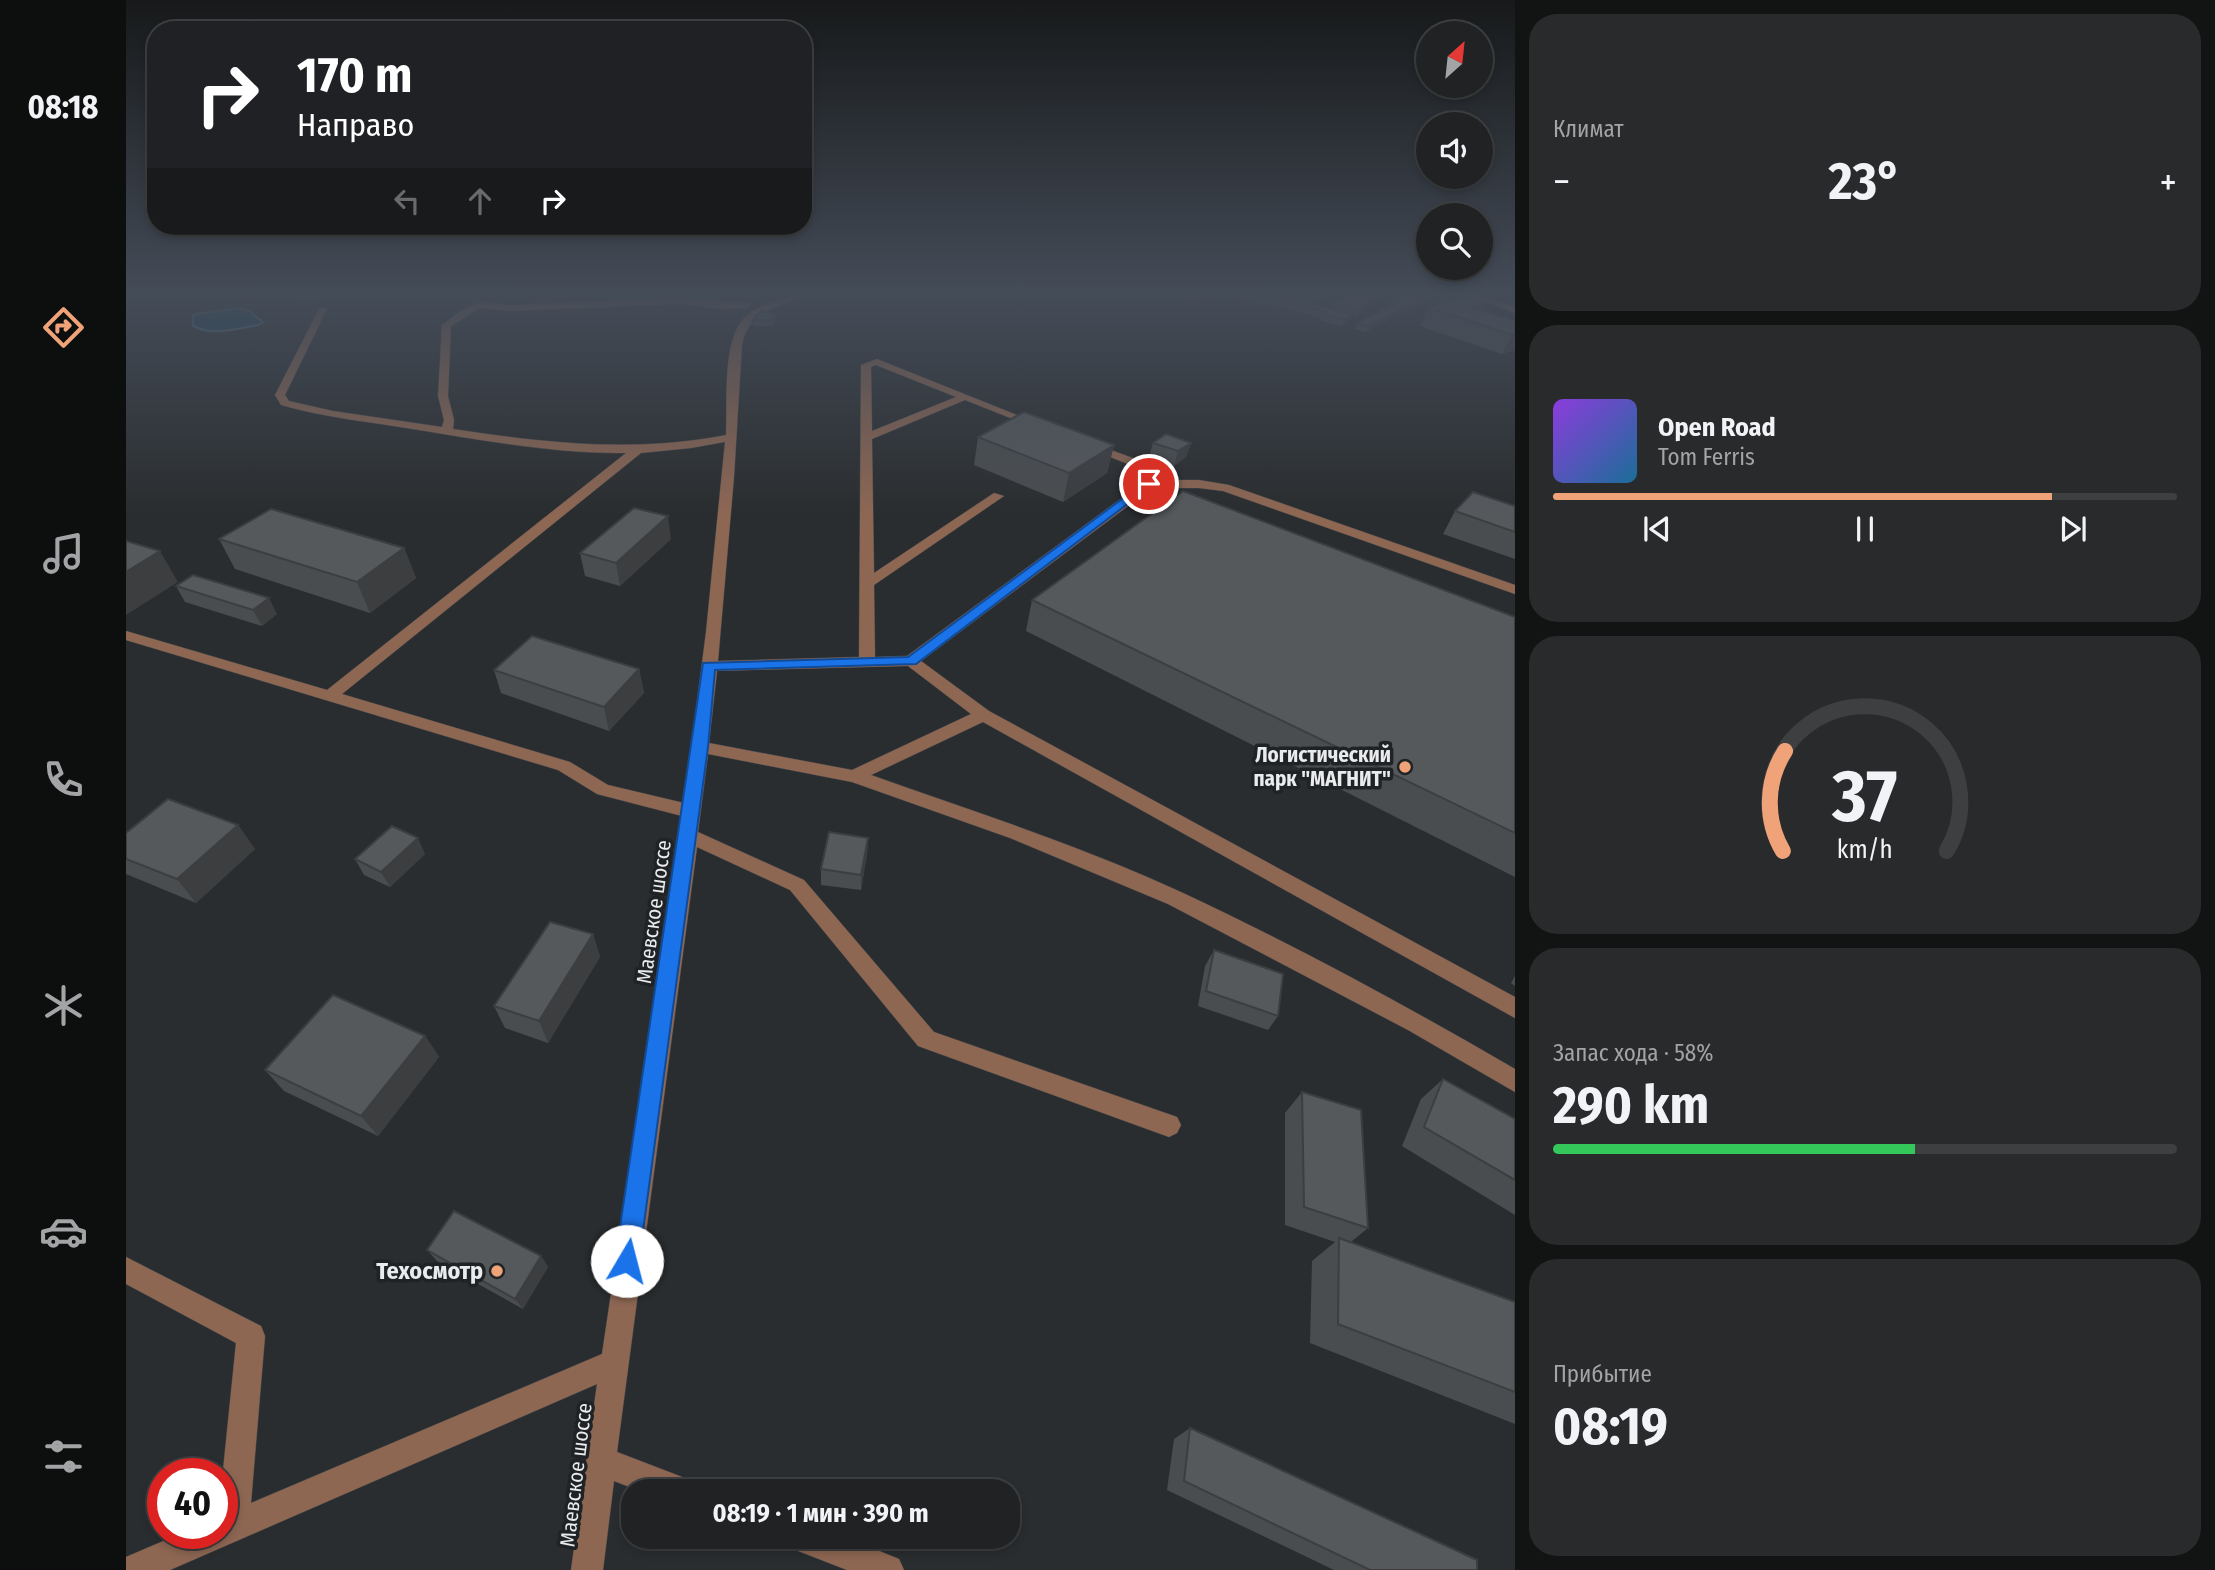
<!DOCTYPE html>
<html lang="ru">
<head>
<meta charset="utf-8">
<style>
  body { margin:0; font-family:"Fira Sans Condensed",sans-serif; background:#282a2b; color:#f1f3f6; height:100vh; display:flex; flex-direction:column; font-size:26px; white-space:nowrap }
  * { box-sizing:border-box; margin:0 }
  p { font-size:23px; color:#a2a4a6 }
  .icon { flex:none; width:38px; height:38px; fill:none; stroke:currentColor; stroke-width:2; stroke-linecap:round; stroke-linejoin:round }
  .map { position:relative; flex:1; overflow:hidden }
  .panel { display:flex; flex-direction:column; gap:14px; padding:14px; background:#121313; width:700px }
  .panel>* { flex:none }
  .guide { position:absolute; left:21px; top:21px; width:665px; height:214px; border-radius:28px; box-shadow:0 4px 10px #0003,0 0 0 2px #3d3f41; background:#202124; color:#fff; overflow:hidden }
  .needle { width:46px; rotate:27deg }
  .tools { position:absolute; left:1290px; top:21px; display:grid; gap:14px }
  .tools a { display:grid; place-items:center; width:77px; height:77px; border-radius:50%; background:#202223; box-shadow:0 4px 10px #0003,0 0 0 2px #3d3f41; font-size:35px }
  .speed { position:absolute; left:21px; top:1458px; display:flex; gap:14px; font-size:35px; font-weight:700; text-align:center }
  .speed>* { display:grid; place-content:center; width:91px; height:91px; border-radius:50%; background:#202223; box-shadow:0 4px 10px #0003,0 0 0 2px #3d3f41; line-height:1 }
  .speed .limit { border:10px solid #d22; background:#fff; color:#111 }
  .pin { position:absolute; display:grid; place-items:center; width:60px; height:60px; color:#fff; margin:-30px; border:4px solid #fff; border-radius:50%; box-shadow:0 2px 7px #0007 }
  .me { position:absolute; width:77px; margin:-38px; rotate:8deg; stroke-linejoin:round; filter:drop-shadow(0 0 5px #0008) }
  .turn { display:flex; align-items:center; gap:24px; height:147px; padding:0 35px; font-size:32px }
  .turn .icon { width:91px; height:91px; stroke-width:2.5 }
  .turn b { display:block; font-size:49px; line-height:60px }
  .lanes { display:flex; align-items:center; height:66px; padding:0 35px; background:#0003; justify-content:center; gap:35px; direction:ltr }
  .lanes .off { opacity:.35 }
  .big { font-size:52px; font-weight:700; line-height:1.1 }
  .panel .card { flex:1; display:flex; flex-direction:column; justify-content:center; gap:10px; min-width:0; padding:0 24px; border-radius:28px; background:#282a2b }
  .panel .dial { align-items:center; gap:0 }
  .dial svg { height:182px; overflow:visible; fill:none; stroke:#3d3f41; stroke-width:7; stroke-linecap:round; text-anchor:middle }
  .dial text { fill:#f1f3f6; stroke:none }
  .song { display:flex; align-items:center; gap:21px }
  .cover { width:84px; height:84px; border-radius:10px; background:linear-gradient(135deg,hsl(270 70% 55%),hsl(200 70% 35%)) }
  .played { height:7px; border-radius:4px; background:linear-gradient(90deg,#f0a279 80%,#3d3f41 80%) }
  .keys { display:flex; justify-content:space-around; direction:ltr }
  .heat { display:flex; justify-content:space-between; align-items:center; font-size:38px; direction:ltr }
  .charge { height:10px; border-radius:5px; background:linear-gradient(90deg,#34c759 58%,#3d3f41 0) }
  .trip { position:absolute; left:495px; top:1479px; width:399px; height:70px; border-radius:28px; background:#202223; box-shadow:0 4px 10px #0003,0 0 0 2px #3d3f41; font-weight:700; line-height:70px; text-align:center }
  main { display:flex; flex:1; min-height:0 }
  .menu { display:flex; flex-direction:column; width:126px; justify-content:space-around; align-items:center; background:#0d0e0e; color:#a2a4a6 }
  .menu .icon { width:49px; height:49px }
  .menu .selected { color:#f0a279 }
  .menu b { font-size:32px; color:#f1f3f6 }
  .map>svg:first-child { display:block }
</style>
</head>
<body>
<main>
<nav class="menu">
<b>08:18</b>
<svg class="icon selected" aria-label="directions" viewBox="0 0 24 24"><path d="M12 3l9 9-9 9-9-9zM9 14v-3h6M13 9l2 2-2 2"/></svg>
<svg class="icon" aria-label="music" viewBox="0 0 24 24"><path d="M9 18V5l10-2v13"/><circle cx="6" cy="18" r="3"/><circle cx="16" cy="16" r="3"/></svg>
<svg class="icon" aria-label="phone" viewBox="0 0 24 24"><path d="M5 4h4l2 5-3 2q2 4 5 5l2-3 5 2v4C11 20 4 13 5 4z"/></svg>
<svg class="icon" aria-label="climate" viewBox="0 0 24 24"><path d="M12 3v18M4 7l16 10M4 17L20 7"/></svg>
<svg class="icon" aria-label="car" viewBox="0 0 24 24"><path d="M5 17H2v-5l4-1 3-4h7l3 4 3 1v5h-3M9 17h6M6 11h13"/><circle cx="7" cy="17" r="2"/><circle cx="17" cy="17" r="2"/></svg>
<svg class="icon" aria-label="filters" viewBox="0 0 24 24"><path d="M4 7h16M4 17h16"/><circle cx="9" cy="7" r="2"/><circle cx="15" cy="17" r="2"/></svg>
</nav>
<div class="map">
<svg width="1389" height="1570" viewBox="0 0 1389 1570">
  <rect width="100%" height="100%" fill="#2a2d2f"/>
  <path fill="#0c4464" stroke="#4e768d" stroke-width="2" d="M 113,308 L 123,311 L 137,322 L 132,325 C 111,329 86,336 67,326 L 67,316 L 70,314 Z"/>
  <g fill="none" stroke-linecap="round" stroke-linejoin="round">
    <g stroke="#45484a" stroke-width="1">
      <path id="minor" d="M 666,295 L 678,295 C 651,312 626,305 616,344 L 608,477 L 592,661 L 733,657 L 735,365 L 751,359 L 916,425 L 907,427 L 839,400 L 746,439 L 748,573 L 868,493 L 878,496 L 748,585 L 749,657 L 781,656 L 1019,481 L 1037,480 L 1034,477 L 962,448 L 960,446 L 966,443 L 1042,471 L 1050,480 L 1073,480 L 1103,485 L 1389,585 L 1389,594 L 1097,491 L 1073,488 L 1026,488 L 795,661 L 863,711 L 1389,997 L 1389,1018 L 857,722 L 745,775 C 849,812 956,846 1057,893 C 1170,946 1281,1006 1389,1069 L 1389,1092 L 1282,1030 L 1042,904 L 884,838 L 726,782 L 582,754 L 572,832 L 678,880 L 808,1032 L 1051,1117 L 1055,1125 L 1051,1133 L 1043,1137 L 792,1046 L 664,890 L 571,847 L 491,1452 L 564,1480 L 568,1491 L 514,1491 L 488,1481 L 477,1570 L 445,1570 L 471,1384 L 44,1570 L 0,1570 L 0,1557 L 56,1533 L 96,1533 L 96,1480 L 110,1343 L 0,1284 L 0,1257 L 135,1326 L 139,1336 L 125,1503 L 476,1354 L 556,816 L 471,794 L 432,770 L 0,640 L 0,631 L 201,690 L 500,453 C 431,454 361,441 293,430 C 246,422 200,418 155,405 L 149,395 L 194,307 L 201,309 L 159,395 L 163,401 L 207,411 L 316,427 L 318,420 L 312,396 L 316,325 L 334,311 L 353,302 L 385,305 L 553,298 L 625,303 L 622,308 L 600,309 L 553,304 L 385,311 L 354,308 L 325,326 L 322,396 L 328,420 L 327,429 C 419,443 508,453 600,435 C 602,403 595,339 620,316 C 633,305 650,301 666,295 ZM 750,365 L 830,397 L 746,431 L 745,367 ZM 599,442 L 580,632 L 558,803 L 482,785 L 444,762 L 216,694 L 515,453 L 565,448 ZM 782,666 L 845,714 L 726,770 L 583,743 L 591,671 Z
        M 1340,295 L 1353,295 L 1389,307 L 1389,313 Z
        M 658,1536 L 716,1536 L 773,1559 L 778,1570 L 721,1570 L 662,1547 Z"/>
    </g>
    <use href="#minor" fill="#8e6753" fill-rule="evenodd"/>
  </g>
  <path fill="#4a4d4f" d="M 170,295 L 200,295 L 195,300 L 172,301 Z
    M 1047,295 L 1079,295 L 1078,299 L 1073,302 Z
    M 1105,295 L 1151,295 L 1162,298 L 1163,295 L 1195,295 L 1183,303 L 1207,309 L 1208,304 L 1255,296 L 1231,316 L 1226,315 L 1224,320 L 1216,326 L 1194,321 L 1195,318 Z
    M 1267,295 L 1301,295 L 1299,302 L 1240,332 L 1228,329 L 1231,323 L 1276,298 Z
    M 1360,304 L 1356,311 L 1389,321 L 1389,350 L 1376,354 L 1294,326 L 1302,307 Z
    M 650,314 L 650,320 L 647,326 L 627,326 L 627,320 Z
    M 852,437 L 988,445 L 981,473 L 937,502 L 848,465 Z
    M 1027,443 L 1065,443 L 1060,457 L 1048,466 L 1023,457 Z
    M 1389,506 L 1389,559 L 1317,534 L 1329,511 Z
    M 93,539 L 278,548 L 290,578 L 244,613 L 109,569 Z
    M 545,539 L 494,586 L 459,576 L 454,553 Z
    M 50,586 L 151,614 L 136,626 L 59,602 Z
    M 906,600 L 1389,617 L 1389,877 L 900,631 Z
    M 513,669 L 518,693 L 483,731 L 375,693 L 368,670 Z
    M 112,825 L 129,849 L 70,903 L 0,874 L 0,833 Z
    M 742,838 L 741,854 L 735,890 L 695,885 L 695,869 Z
    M 299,854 L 264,887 L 238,875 L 229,859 Z
    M 467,934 L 474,957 L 422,1043 L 379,1028 L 368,1006 Z
    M 1088,950 L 1152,1016 L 1142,1030 L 1072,1006 L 1079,966 Z
    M 1389,976 L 1389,986 L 1385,983 Z
    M 299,1036 L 313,1057 L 252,1136 L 158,1091 L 139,1070 Z
    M 1317,1079 L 1389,1119 L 1389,1215 L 1276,1146 L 1295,1099 Z
    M 1176,1092 L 1242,1228 L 1225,1242 L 1389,1302 L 1389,1424 L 1184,1343 L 1186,1261 L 1209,1242 L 1159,1225 L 1159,1113 Z
    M 301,1250 L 415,1256 L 422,1267 L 397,1309 L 311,1261 Z
    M 1064,1428 L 1351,1570 L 1208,1570 L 1041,1490 L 1048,1439 Z"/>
  <path fill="#3c3e40" d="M 193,295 L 200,295 L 195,300 Z
    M 1076,295 L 1079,295 L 1078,299 L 1073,302 Z
    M 1188,295 L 1195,295 L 1182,304 L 1184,298 Z
    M 1251,295 L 1256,295 L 1231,316 L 1233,310 Z
    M 1302,296 L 1299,302 L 1240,332 L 1242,326 Z
    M 1360,304 L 1350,323 L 1344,309 Z
    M 650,314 L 650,320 L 647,326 L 646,320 Z
    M 1227,314 L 1224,320 L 1216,326 L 1218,320 Z
    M 1389,334 L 1389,350 L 1376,354 L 1386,335 Z
    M 1065,443 L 1060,457 L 1048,466 L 1052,451 Z
    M 988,445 L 981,473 L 937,502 L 943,473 Z
    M 542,516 L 545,539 L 494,586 L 490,563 Z
    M 278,548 L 290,578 L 244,613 L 231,582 Z
    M 34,551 L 52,582 L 0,615 L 0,572 Z
    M 143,598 L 151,614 L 136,626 L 127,610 Z
    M 513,669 L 518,693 L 483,731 L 478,707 Z
    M 112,825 L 129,849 L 70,903 L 51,879 Z
    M 292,838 L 299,854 L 264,887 L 255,872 Z
    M 742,838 L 741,854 L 735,890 L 735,875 Z
    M 467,934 L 474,957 L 422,1043 L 413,1021 Z
    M 299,1036 L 313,1057 L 252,1136 L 235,1116 Z
    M 415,1256 L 422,1267 L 397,1309 L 389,1299 Z"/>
  <path fill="#56595c" stroke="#3c3e40" stroke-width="2" d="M 1131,295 L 1150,295 L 1227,314 L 1218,320 L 1197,314 L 1200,312 Z
    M 1171,295 L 1188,295 L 1184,298 Z
    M 1220,295 L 1251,295 L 1233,310 L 1208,304 Z
    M 1283,295 L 1302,296 L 1242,326 L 1231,323 Z
    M 1337,297 L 1360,304 L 1344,309 L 1357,311 L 1389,321 L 1389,334 L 1386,335 L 1302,307 Z
    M 635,311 L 650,314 L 646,320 L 627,320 Z
    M 898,412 L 988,445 L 943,473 L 852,437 Z
    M 1040,434 L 1065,443 L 1052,451 L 1027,443 Z
    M 1057,491 L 1389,617 L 1389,833 L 906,600 Z
    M 1347,492 L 1389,506 L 1389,532 L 1329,511 Z
    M 508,508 L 542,516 L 490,563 L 454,553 Z
    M 145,509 L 278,548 L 231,582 L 93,539 Z
    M 0,541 L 34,551 L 0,572 Z
    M 67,575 L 143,598 L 127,610 L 50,586 Z
    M 406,636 L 513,669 L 478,707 L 368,670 Z
    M 42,799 L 112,825 L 51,879 L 0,859 L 0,833 Z
    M 266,826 L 292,838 L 255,872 L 229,859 Z
    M 703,832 L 742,838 L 735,875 L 695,869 Z
    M 424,922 L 467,934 L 413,1021 L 368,1006 Z
    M 1088,950 L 1157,974 L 1152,1016 L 1080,991 Z
    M 207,995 L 299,1036 L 235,1116 L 139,1070 Z
    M 1317,1079 L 1389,1119 L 1389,1180 L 1298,1127 Z
    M 1176,1092 L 1235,1110 L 1242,1228 L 1178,1207 Z
    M 328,1211 L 415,1256 L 389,1299 L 301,1250 Z
    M 1213,1238 L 1389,1302 L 1389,1392 L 1212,1324 Z
    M 1064,1428 L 1351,1560 L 1351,1570 L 1244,1570 L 1058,1481 Z"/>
  <linearGradient id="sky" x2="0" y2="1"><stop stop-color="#17191a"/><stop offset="0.57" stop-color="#444c58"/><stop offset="1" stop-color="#444c58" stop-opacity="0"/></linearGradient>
  <rect width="1389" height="515" fill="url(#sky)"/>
  <path fill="#1a73e8" stroke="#114b97" stroke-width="2" d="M 1019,482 L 1028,484 L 790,664 L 589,670 L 582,747 L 513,1261 L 510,1270 L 501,1273 L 493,1270 L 489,1261 L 577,663 L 782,657 Z"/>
  <g fill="#f0a279" stroke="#202325" stroke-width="2.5">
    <circle cx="1279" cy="767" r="7"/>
    <circle cx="371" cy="1271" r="7"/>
  </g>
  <g text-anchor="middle" stroke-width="7" stroke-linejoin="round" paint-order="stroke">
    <g font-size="21" font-weight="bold" fill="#e9ebed" stroke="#202325" text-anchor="end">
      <text x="1265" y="762">Логистический<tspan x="1265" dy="24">парк "МАГНИТ"</tspan></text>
    </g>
    <g font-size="21" fill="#e9ebed" stroke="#202325">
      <text transform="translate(528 912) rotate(-82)" y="7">Маевское шоссе</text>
      <text transform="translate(450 1475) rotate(-83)" y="7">Маевское шоссе</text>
    </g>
    <g font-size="24" font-weight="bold" fill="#e9ebed" stroke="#202325" text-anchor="end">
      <text x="357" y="1279">Техосмотр</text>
    </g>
  </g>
</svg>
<div class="tools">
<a><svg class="needle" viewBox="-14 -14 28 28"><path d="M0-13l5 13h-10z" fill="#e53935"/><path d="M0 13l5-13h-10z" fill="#a2a4a6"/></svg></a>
<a><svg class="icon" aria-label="sound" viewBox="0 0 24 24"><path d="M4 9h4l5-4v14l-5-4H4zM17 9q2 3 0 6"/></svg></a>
<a><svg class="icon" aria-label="search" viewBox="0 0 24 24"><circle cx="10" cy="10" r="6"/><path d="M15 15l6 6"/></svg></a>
</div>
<div class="speed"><div class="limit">40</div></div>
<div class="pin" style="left:1023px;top:484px;background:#d93025"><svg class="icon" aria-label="arrive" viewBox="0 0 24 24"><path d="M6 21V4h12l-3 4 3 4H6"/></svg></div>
<svg class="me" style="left:501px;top:1261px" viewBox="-20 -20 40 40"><circle r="19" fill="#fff"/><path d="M0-13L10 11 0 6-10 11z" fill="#1a73e8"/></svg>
<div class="trip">08:19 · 1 мин · 390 m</div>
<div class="guide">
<div class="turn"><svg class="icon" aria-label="right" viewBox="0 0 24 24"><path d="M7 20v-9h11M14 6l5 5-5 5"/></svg><div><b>170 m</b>Направо</div></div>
<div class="lanes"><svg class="icon off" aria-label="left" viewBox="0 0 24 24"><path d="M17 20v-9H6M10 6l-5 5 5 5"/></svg><svg class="icon off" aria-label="ahead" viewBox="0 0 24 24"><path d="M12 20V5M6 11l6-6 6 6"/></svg><svg class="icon" aria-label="right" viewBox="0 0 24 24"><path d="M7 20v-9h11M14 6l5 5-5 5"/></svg></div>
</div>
</div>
<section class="panel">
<div class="card"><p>Климат</p>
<div class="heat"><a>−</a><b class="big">23°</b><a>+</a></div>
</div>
<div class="card">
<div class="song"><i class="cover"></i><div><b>Open Road</b><p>Tom Ferris</p></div></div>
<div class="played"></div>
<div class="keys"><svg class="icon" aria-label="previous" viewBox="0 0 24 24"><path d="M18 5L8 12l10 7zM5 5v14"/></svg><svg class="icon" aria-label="pause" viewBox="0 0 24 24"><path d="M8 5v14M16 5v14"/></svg><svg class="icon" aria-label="next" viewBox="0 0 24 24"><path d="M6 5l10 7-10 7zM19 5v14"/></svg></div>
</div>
<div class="card dial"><svg viewBox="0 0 100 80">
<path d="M14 69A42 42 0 1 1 86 69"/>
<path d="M14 69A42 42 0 0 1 15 25" stroke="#f0a279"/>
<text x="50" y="56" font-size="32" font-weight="700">37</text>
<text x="50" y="72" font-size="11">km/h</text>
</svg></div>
<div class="card"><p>Запас хода · 58%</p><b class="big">290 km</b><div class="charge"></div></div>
<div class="card"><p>Прибытие</p><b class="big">08:19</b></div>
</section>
</main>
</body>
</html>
